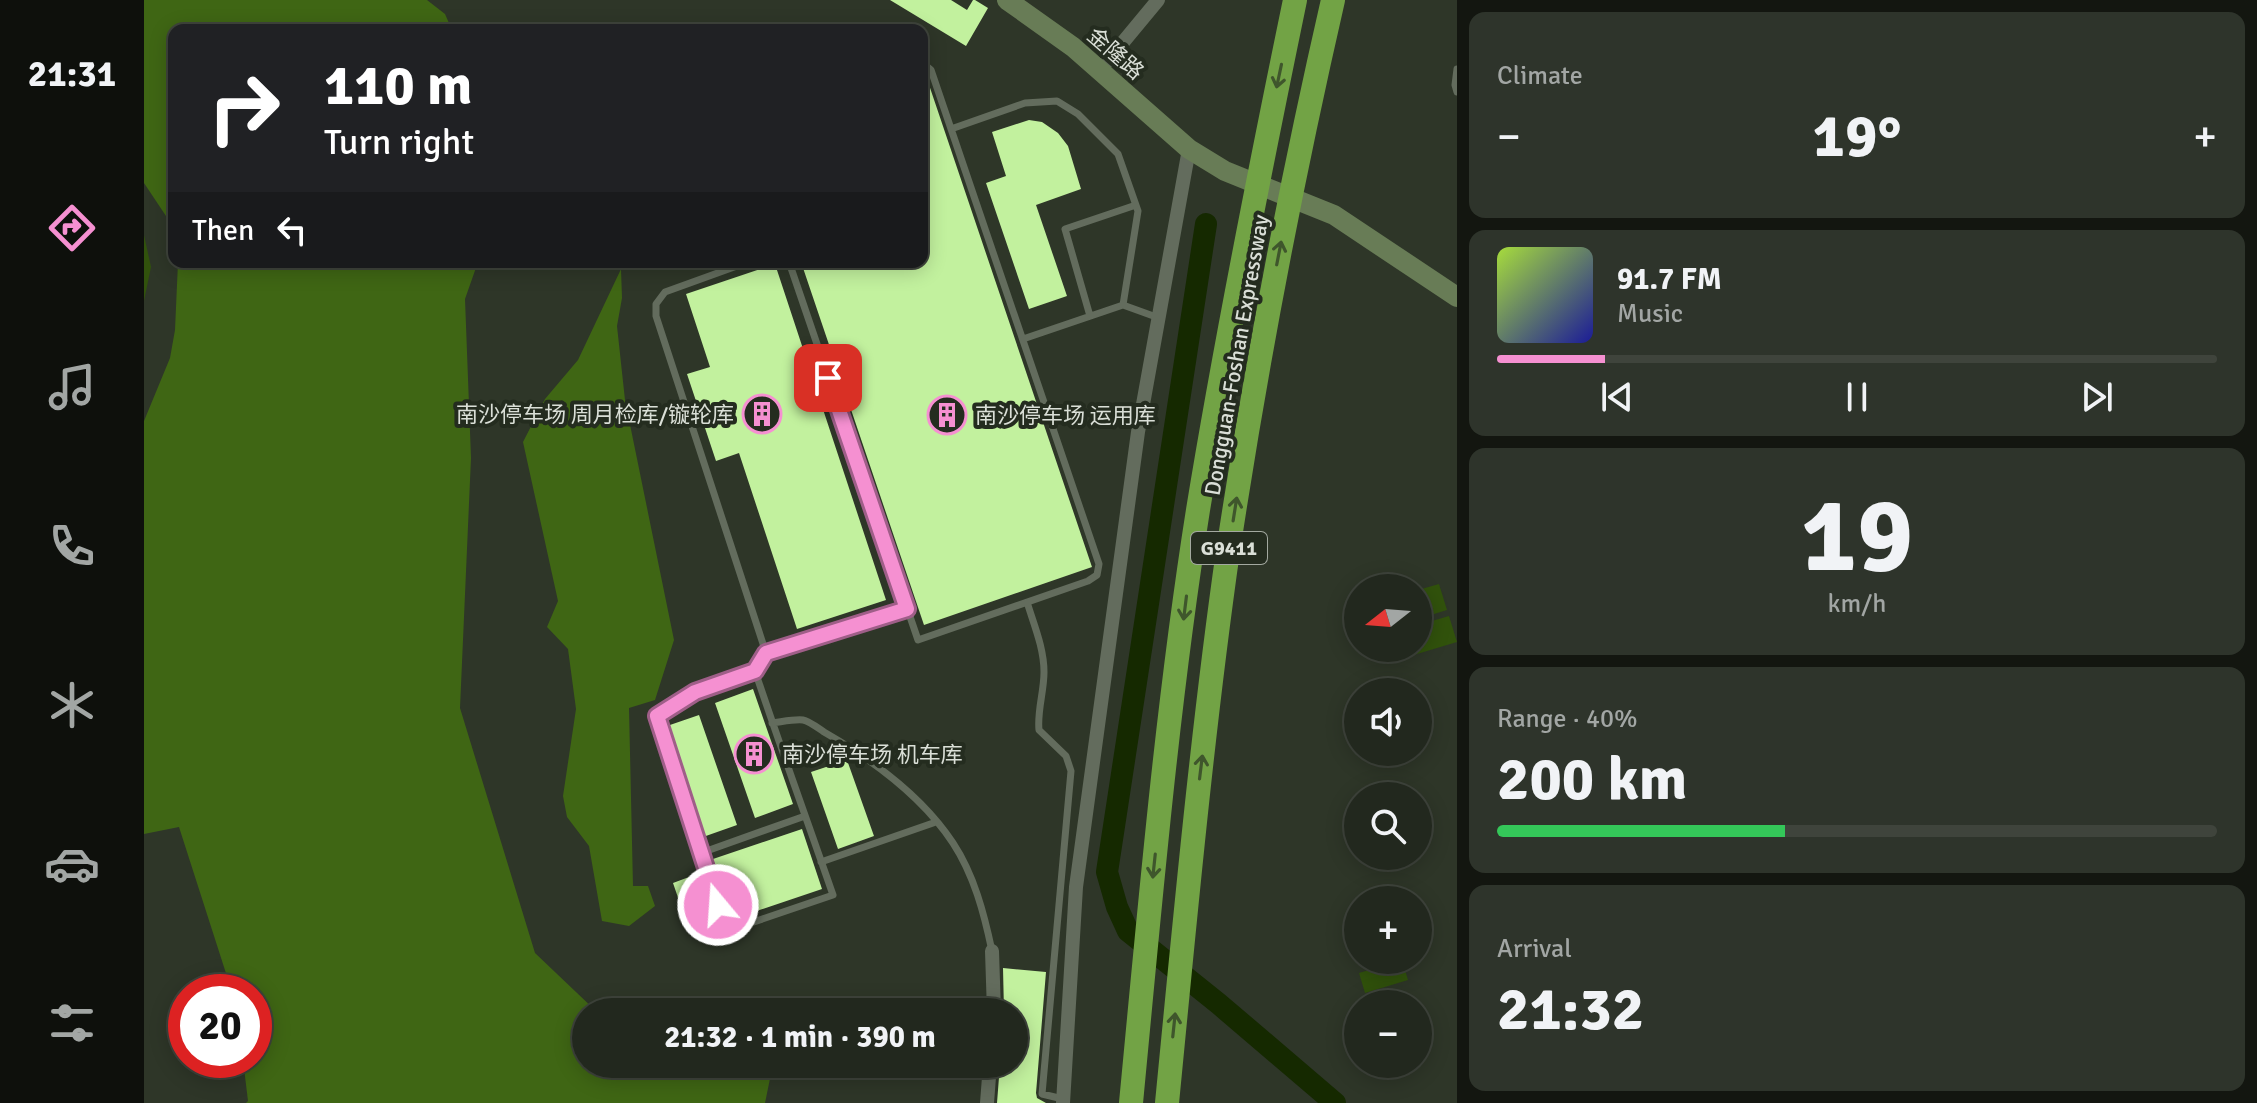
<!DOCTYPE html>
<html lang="en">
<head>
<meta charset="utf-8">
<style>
  body { margin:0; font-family:Signika,"Noto Sans SC",sans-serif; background:#2e342b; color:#f1f3f6; height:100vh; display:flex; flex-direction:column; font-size:30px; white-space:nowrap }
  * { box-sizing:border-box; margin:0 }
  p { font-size:26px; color:#a2a6a4 }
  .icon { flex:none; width:44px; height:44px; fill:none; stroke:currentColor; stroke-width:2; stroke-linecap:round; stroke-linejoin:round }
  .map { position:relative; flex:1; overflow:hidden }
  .sheet { display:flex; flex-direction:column; gap:12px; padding:12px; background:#131610; width:800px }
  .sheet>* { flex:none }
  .top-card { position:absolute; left:24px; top:24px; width:760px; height:244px; border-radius:16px; box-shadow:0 4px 20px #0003,0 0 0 2px #3f443c; background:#202124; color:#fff; overflow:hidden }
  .needle { width:52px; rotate:253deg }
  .buttons { position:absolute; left:1200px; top:574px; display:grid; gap:16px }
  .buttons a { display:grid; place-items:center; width:88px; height:88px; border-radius:50%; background:#22281e; box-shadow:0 4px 20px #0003,0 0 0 2px #3f443c; font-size:40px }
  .speed { position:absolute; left:24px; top:974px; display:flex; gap:16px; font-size:40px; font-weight:700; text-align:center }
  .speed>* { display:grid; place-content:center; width:104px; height:104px; border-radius:50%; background:#22281e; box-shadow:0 4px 20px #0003,0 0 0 2px #3f443c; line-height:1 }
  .speed .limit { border:12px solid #d22; background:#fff; color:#111 }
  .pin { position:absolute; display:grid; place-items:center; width:68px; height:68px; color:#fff; margin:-34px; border-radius:16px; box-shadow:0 4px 12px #0006 }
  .me { position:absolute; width:88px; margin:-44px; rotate:342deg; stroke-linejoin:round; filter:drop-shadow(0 0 6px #0008) }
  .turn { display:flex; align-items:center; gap:28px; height:168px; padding:0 24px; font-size:36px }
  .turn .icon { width:104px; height:104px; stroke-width:2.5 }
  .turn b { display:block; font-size:56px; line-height:68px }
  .then { display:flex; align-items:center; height:76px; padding:0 24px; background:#0003; gap:16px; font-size:30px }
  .big { font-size:60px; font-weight:700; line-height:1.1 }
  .sheet .card { flex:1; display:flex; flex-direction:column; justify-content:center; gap:12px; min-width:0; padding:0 28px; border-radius:16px; background:#2e342b }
  .sheet .dial { align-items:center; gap:0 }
  .dial b { font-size:104px; line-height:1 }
  .song { display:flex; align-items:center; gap:24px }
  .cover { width:96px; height:96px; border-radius:12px; background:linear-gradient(135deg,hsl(80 70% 55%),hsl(240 70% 35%)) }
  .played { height:8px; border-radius:4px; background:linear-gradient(90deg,#f590d1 15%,#3f443c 15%) }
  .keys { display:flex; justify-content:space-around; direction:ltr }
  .heat { display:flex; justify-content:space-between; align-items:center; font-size:44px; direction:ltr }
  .charge { height:12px; border-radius:6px; background:linear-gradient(90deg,#34c759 40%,#3f443c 0) }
  .trip { position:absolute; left:428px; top:998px; width:456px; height:80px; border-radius:40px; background:#22281e; box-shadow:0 4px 20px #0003,0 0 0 2px #3f443c; font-weight:700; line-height:80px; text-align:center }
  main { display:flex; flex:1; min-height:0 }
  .tab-bar { display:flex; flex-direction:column; width:144px; justify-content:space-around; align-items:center; background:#0e100c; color:#a2a6a4 }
  .tab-bar .icon { width:56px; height:56px }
  .tab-bar .selected { color:#f590d1 }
  .tab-bar b { font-size:36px; color:#f1f3f6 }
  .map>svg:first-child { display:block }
</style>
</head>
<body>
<main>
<nav class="tab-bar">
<b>21:31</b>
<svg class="icon selected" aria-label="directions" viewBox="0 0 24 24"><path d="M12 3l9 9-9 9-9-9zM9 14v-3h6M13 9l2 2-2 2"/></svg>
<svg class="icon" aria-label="music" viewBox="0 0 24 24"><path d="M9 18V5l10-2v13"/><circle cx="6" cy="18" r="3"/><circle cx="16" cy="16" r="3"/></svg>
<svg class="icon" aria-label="phone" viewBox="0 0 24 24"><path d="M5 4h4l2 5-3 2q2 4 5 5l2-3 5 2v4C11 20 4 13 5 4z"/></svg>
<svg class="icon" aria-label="climate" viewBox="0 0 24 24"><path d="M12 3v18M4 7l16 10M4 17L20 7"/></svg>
<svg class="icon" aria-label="car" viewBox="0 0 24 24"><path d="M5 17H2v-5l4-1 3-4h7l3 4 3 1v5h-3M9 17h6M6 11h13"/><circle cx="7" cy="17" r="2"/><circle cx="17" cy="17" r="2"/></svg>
<svg class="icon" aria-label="filters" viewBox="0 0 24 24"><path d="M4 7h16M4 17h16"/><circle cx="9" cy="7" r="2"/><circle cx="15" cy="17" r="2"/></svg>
</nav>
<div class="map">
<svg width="1313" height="1103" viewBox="0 0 1313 1103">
  <rect width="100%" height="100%" fill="#2e3628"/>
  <path fill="#31520c" d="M 0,235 L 7,267 L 0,301 Z
    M 1295,584 L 1303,610 L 1274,619 L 1274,590 Z
    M 1305,616 L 1313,642 L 1263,657 L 1260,648 L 1274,648 L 1274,625 Z
    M 1258,960 L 1264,980 L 1221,993 L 1215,973 Z"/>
  <path fill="#3f6614" d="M 0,0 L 283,0 L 301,14 L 308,30 L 30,30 L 30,246 L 22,216 L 0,183 Z
    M 34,262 L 334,262 L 321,299 L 327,458 L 316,708 L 391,953 L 453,1012 L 442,1012 L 442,1064 L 629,1064 L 621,1103 L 102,1103 L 104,1101 L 99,1060 L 110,1060 L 110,992 L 88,992 L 35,827 L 0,834 L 0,421 L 26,358 L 31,330 Z
    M 477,269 L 478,298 L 473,326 L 481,400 L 530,640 L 511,700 L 485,708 L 489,886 L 504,886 L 511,906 L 485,926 L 458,921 L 445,846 L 423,817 L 419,796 L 432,709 L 424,649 L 403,627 L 414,601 L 379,442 L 401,399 L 434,360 Z"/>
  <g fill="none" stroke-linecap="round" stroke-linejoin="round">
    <path stroke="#152900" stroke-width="22" d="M 1062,224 L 963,872 L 973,907 L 984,931 L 1075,1004 L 1191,1103"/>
  </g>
  <path fill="#c2f19e" d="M 746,0 L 807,0 L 823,10 L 829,0 L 831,0 L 844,8 L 822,46 Z
    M 778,72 L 781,73 L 948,567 L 780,625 L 657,262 L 778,262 Z
    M 885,120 L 898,122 L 914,133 L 924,146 L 937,189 L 892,205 L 923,296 L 885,309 L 842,183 L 862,176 L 848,132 Z
    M 631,264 L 742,600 L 653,629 L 595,453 L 572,461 L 543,374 L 566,367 L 542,294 Z
    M 609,689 L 649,804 L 611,818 L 571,703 Z
    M 555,715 L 593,825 L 559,837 L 523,726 Z
    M 703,760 L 730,836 L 694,849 L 667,772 Z
    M 658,829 L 678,889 L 589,919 L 569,859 Z
    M 545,877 L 557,913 L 541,918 L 529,883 Z
    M 859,968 L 902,972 L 892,1093 L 893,1098 L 902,1103 L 853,1103 L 856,1064 L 870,1064 L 870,1012 L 860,1012 Z"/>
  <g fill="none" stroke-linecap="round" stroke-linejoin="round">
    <path stroke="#636c5d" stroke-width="7" d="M 1313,69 L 1311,85 L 1313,92
      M 807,129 L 881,103 L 913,101 L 934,114 L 974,154 L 994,211 L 979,305
      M 604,262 L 521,292 L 512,304 L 512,316 L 622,653 L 763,609
      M 645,262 L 774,640 L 944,581 L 953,575 L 955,564 L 787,70 L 781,65 L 778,66
      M 946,316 L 921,229 L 992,205
      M 879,339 L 979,305 L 1015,318
      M 883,602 C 890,625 900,648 900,672 C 900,692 893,711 895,730 L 922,756 L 927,771 L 898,1094 L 919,1099
      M 622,653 L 611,671 C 636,746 663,820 689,895 L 583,931 L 557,853 L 661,816
      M 628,723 C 637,722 650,719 659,720 C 665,721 674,728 680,732 C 727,759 778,796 809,843 C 830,875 840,913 848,951
      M 557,853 L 513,716 L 551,692 L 611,671
      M 677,862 L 792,822"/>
    <path stroke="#636c5d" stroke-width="14" d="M 956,70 L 1014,0
      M 848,951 L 850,1012
      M 843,1103 L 846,1064
      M 919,1103 L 932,887 L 994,432 L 1045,149"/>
    <path stroke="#687c56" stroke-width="20" d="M 863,0 L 929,47 L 1045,149 L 1081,171 L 1190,215 L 1313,297"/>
    <path stroke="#72a345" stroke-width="24" d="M 987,1103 C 1006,905 1023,706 1054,510 C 1082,339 1116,169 1151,0
      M 1023,1103 C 1041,919 1058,734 1084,551 C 1112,366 1147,183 1189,0"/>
  </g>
  <defs><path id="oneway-shaft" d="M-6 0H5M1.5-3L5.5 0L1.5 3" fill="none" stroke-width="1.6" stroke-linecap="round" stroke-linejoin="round" transform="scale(2)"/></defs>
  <g stroke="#3f562c">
    <use href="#oneway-shaft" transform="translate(1135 76) rotate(102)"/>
    <use href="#oneway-shaft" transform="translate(1135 253) rotate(-79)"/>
    <use href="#oneway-shaft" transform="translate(1091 509) rotate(-81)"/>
    <use href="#oneway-shaft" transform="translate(1041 608) rotate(97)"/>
    <use href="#oneway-shaft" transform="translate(1057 767) rotate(-83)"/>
    <use href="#oneway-shaft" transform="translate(1010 866) rotate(96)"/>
    <use href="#oneway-shaft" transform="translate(1030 1025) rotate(-84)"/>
  </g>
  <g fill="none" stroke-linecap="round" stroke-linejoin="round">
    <g stroke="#9f5e88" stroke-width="20">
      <path id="route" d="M 574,905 L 513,716 L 551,692 L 611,671 L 622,653 L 763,609 L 684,378"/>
    </g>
    <use href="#route" stroke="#f590d1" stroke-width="14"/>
  </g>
  <defs>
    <g id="building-ring" transform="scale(2)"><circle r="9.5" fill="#242c1f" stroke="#f590d1" stroke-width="1.5"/><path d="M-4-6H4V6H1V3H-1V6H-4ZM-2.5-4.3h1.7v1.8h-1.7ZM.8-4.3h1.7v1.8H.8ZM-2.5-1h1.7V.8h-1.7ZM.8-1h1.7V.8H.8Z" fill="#f590d1"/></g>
  </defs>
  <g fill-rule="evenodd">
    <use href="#building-ring" x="618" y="414"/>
    <use href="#building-ring" x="803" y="415"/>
    <use href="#building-ring" x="610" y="754"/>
  </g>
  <g text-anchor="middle" stroke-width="8" stroke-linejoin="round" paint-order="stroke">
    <rect fill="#242c1f" stroke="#a3a9a0" stroke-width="2" x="1047" y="532" width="76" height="32" rx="6"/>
    <g font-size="20" font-weight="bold" fill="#dadfd7">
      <text x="1085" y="555">G9411</text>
    </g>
    <g font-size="22" fill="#dadfd7" stroke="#242c1f">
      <text transform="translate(972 53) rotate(41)" y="8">金隆路</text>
      <text transform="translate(1092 355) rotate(-80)" y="8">Dongguan-Foshan Expressway</text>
    </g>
    <g font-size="22" fill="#dadfd7" stroke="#242c1f" text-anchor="start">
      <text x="590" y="422" text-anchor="end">南沙停车场 周月检库/镟轮库</text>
      <text x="831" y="423">南沙停车场 运用库</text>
      <text x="638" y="762">南沙停车场 机车库</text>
    </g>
  </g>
</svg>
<div class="buttons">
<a><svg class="needle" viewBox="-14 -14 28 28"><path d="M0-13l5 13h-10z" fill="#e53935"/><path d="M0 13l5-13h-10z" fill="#a2a6a4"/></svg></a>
<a><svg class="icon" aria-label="sound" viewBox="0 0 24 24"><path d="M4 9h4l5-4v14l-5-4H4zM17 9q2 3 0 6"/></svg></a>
<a><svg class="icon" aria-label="search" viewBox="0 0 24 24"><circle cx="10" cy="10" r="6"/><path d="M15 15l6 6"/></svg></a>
<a>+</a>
<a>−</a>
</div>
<div class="speed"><div class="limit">20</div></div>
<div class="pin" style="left:684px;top:378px;background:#d93025"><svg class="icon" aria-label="arrive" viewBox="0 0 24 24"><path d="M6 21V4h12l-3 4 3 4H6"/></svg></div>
<svg class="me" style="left:574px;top:905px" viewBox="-20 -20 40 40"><circle r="17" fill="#f590d1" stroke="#fff" stroke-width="3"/><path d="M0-11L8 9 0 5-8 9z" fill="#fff"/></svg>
<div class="trip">21:32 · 1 min · 390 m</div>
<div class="top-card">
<div class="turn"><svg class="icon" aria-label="right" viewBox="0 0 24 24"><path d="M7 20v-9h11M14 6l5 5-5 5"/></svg><div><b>110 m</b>Turn right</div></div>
<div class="then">Then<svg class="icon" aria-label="left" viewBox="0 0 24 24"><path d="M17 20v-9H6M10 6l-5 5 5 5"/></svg></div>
</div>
</div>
<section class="sheet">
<div class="card"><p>Climate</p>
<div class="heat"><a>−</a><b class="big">19°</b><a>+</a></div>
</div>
<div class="card">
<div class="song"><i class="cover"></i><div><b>91.7 FM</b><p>Music</p></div></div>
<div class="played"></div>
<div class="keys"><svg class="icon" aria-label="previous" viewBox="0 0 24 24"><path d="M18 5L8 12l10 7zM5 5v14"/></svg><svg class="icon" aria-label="pause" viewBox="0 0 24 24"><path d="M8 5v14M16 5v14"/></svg><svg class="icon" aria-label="next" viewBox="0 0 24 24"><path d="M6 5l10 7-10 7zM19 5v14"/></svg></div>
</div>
<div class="card dial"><b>19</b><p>km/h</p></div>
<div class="card"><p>Range · 40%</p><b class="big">200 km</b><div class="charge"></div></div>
<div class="card"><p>Arrival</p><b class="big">21:32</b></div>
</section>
</main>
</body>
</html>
